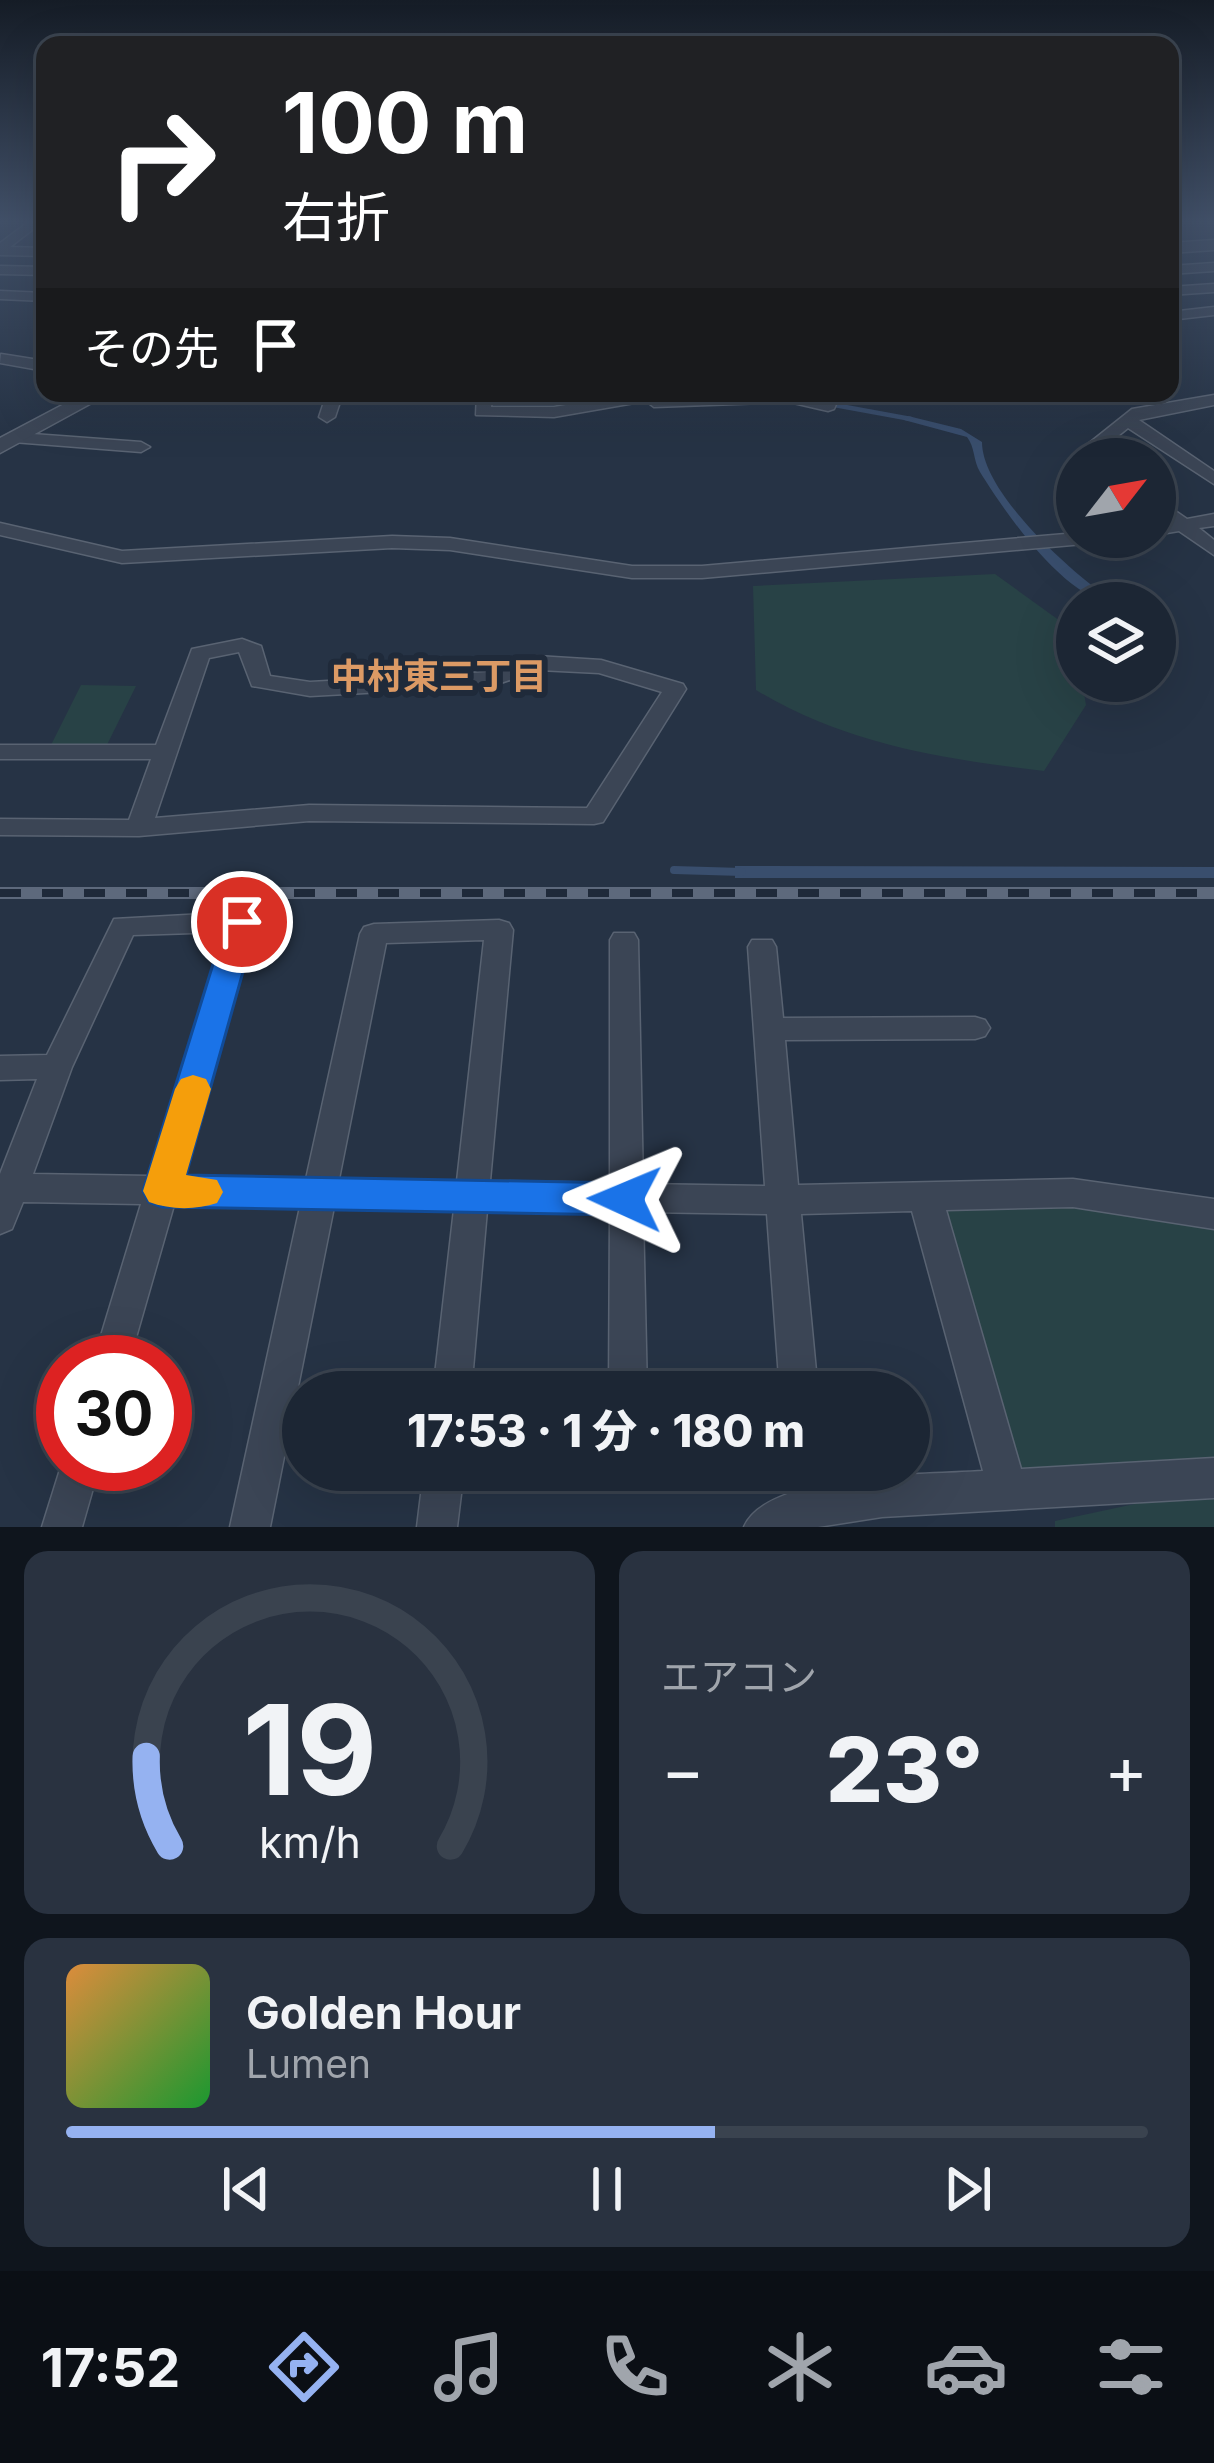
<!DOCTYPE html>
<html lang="ja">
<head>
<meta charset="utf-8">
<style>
  body { margin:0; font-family:Inter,"Noto Sans JP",sans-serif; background:#293240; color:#f1f3f6; height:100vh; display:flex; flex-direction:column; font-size:45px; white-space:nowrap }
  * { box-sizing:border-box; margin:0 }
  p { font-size:39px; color:#a0a5ac }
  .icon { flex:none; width:66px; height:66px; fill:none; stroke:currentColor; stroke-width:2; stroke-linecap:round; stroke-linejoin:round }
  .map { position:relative; height:1527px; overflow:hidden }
  .details { display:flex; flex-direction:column; gap:24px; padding:24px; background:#0f151d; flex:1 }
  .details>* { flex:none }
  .banner { position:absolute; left:36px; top:36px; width:1143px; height:366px; border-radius:24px; box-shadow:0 12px 48px #0002,0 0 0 3px #3a434f; background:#202124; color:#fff; overflow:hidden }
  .needle { width:78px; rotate:59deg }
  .tools { position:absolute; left:1056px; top:438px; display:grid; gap:24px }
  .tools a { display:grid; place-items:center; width:120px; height:120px; border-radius:50%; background:#1c2634; box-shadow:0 12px 48px #0002,0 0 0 3px #3a434f; font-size:60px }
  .speed { position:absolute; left:36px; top:1335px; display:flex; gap:24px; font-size:60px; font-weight:700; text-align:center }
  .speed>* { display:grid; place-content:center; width:156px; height:156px; border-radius:50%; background:#1c2634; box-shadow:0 12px 48px #0002,0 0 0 3px #3a434f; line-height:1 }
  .speed .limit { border:18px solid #d22; background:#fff; color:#111 }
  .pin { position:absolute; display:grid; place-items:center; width:102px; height:102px; color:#fff; margin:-51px; border:6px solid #fff; border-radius:50%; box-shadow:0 3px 12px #0007 }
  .me { position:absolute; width:132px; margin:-66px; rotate:271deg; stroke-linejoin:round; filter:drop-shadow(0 0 9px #0008) }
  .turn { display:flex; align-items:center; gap:42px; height:252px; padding:0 48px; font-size:54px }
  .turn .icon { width:156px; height:156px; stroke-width:2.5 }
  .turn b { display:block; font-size:84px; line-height:102px }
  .then { display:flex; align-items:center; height:114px; padding:0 48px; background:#0003; gap:24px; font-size:45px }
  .big { font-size:90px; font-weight:800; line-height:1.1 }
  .details .card { flex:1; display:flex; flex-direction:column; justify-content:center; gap:18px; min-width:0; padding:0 42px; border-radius:24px; background:#293240 }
  .details .dial { align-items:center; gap:0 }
  .dial svg { height:312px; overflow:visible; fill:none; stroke:#3a434f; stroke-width:7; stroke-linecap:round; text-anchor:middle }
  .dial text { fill:#f1f3f6; stroke:none }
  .song { display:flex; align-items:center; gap:36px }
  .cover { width:144px; height:144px; border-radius:18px; background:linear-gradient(135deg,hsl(30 70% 55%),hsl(130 70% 35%)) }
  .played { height:12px; border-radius:6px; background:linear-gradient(90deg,#95b2f1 60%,#3a434f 60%) }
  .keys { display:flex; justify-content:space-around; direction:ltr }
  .heat { display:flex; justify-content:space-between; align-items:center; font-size:66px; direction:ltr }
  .details .tiles { flex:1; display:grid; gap:24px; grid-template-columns:1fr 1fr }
  .card:last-child { grid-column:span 2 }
  .trip { position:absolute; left:282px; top:1371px; width:648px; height:120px; border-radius:60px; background:#1c2634; box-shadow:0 12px 48px #0002,0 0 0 3px #3a434f; font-weight:800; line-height:120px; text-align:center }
  .tabs { display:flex; height:192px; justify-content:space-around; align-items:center; background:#0b0f15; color:#a0a5ac }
  .tabs .icon { width:84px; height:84px }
  .tabs .selected { color:#95b2f1 }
  .tabs b { font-size:54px; color:#f1f3f6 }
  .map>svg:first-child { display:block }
</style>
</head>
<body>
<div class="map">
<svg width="1214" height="1527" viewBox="0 0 1214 1527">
  <rect width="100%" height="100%" fill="#263345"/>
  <path fill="#284246" d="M 995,574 L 1074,631 L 1077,681 L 1082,681 L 1086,705 L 1044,771 C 942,759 845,744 756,690 L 753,586 Z
    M 81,685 L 136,686 L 105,749 L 49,749 Z
    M 1076,1202 L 1214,1222 L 1214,1470 L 1016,1483 L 935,1207 Z
    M 1214,1487 L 1214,1527 L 1055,1527 L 1055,1521 Z"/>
  <path fill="#394e6d" d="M 908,416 L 961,429 L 982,442 C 982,494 1075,576 1116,603 C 1067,603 1004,511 980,472 C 973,460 975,447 967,437 L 904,420 Z
    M 735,866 L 1214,867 L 1214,878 L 735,878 Z"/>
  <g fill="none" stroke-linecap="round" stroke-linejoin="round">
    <path stroke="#394e6d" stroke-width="4.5" d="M 829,404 L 911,419"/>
    <path stroke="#394e6d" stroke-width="8" d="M 674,870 L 742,872"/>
    <g stroke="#596372" stroke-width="3">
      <path id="minor" d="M 31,220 L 45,220 L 10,247 L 45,248 L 45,256 L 0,255 L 0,243 Z
        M 1214,263 L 1214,271 L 1170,274 L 1170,266 Z
        M 0,266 L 45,267 L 45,275 L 0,274 Z
        M 1214,284 L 1214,292 L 1170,295 L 1170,287 Z
        M 0,291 L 45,293 L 45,301 L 0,299 Z
        M 1214,307 L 1214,315 L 1170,320 L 1170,312 Z
        M 1,354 L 45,361 L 45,371 L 0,363 Z
        M 327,393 L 343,393 L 335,417 L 327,422 L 319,417 Z
        M 477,393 L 493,393 L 491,407 L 554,407 L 638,393 L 675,393 L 671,397 L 791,393 L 822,400 L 825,393 L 841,393 L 834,409 L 828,411 L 789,402 L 654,407 L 646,401 L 554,417 L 476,415 Z
        M 1214,395 L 1214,405 L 1139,420 L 1214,471 L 1214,484 L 1128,428 L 1098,452 L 1105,459 L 1085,459 L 1078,452 L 1132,409 Z
        M 19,433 L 141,442 L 150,447 L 141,452 L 13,442 L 13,434 Z
        M 1155,497 L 1187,519 L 1214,514 L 1214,526 L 1199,528 L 1214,540 L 1214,555 L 1179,531 L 1155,535 L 1155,523 L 1167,521 L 1155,512 Z
        M 0,523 L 122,551 L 392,536 L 450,538 L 632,566 L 702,566 L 1077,533 L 1077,537 L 1105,537 L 1095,543 L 702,578 L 632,578 L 450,550 L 392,548 L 122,563 L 0,535 Z
        M 242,639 L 261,646 L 270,676 L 310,682 L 489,672 L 537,656 L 601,660 L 683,684 L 686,689 L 603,822 L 594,824 L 309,821 L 139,836 L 0,835 L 0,819 L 129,820 L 151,759 L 0,759 L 0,745 L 156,745 L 192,649 ZM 239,652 L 252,686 L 310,696 L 492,686 L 539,670 L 599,673 L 662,692 L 587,808 L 309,805 L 155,818 L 209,658 Z
        M 241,912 L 251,915 L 255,922 L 182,1177 L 306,1179 L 360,934 L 364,927 L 374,924 L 499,920 L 509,923 L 513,930 L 490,1181 L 610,1183 L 610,940 L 614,933 L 634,933 L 638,940 L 643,1184 L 765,1186 L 748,947 L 752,940 L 772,940 L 776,947 L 783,1018 L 975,1017 L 985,1020 L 990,1028 L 985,1036 L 975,1039 L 785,1040 L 798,1185 L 1073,1179 L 1214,1199 L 1214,1229 L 1073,1207 L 946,1210 L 1021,1469 L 1214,1458 L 1214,1498 L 882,1517 L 818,1527 L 744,1527 C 767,1472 928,1475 983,1471 L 912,1211 L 801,1214 L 818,1392 L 780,1392 L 767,1214 L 643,1212 L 647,1392 L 609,1392 L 610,1212 L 487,1210 L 471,1392 L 433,1392 L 454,1209 L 334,1207 L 270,1527 L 230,1527 L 300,1207 L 174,1205 L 129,1362 L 93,1362 L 141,1204 L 23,1202 L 12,1229 L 0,1234 L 0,1174 L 37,1079 L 0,1080 L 0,1056 L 47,1055 L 114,919 ZM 224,932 L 149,1176 L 33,1174 L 72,1067 L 133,935 ZM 484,940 L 457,1181 L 339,1179 L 386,943 Z
        M 63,1460 L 63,1464 L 100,1464 L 82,1527 L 42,1527 Z
        M 424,1470 L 464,1470 L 457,1527 L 417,1527 Z"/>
    </g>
    <g stroke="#596372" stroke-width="3">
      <path id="tertiary" d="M 1214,240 L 1214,250 L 1170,253 L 1170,243 Z
        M 85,393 L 110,393 L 0,453 L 0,438 Z"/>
    </g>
    <use href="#minor" fill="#3b4555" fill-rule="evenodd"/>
    <use href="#tertiary" fill="#3b4555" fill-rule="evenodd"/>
    <g stroke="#5d697c" stroke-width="12">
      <path id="rail" d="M 0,893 L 1214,893"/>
    </g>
    <use href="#rail" stroke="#1f2a3a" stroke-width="8" stroke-dasharray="21" stroke-linecap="butt"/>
  </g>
  <linearGradient id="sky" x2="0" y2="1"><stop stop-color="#151c26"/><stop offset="0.51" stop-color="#415068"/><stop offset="1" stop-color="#415068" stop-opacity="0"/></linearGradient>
  <rect width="1214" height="434" fill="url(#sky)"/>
  <path fill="#1a73e8" stroke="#114b97" stroke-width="3" d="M 242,912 L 257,922 L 186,1175 L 625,1183 L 638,1187 L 644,1199 L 638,1210 L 625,1215 L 162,1207 L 149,1202 L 143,1191 L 226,922 Z"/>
  <path fill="#f59e0b" d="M 193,1075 L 206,1079 L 211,1089 L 186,1175 L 217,1180 L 223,1192 L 217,1203 C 196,1210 170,1210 149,1202 L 143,1191 L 175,1089 L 181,1079 Z"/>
  <g text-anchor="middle" stroke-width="12" stroke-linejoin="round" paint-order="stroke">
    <g font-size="36" font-weight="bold" fill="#dc9a65" stroke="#1f2a3a">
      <text x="439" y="689">中村東三丁目</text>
    </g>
  </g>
</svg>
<div class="tools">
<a><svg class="needle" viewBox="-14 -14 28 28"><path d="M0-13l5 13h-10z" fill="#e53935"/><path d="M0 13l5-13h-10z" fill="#a0a5ac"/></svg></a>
<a><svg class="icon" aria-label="layers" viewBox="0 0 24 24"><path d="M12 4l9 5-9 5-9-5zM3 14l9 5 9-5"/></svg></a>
</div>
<div class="speed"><div class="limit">30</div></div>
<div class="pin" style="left:242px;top:922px;background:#d93025"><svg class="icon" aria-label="arrive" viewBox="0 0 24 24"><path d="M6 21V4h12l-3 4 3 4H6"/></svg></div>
<svg class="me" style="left:625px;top:1199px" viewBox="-20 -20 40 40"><path d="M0-17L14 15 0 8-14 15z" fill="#1a73e8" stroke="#fff" stroke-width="4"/></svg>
<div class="trip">17:53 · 1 分 · 180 m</div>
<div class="banner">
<div class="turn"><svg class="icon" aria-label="right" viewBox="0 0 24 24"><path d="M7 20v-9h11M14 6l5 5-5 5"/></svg><div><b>100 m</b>右折</div></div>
<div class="then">その先<svg class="icon" aria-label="arrive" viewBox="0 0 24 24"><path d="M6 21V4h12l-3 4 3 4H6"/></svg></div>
</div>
</div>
<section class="details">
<div class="tiles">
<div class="card dial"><svg viewBox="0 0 100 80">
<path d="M14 69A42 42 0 1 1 86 69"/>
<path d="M14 69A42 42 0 0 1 8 46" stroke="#95b2f1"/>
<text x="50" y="56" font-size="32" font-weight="700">19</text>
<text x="50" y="72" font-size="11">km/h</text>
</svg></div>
<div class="card"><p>エアコン</p>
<div class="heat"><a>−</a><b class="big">23°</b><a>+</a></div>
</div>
<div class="card">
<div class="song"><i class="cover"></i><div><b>Golden Hour</b><p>Lumen</p></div></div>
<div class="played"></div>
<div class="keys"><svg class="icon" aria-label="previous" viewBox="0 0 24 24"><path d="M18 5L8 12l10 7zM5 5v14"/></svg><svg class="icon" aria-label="pause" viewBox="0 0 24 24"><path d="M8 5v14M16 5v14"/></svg><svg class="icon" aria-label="next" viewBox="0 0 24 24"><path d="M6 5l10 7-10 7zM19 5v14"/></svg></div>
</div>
</div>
</section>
<nav class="tabs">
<b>17:52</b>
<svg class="icon selected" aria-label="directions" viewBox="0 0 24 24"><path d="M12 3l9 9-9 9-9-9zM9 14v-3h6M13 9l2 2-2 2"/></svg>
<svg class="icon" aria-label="music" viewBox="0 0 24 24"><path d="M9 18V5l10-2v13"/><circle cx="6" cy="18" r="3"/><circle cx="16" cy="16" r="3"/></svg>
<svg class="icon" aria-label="phone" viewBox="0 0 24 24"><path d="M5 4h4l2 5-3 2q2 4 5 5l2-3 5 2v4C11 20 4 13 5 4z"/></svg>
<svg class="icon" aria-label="climate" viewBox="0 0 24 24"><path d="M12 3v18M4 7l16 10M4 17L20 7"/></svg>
<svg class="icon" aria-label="car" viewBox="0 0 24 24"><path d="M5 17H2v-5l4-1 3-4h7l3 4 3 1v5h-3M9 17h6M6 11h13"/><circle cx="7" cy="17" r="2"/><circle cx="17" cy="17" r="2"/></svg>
<svg class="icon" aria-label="filters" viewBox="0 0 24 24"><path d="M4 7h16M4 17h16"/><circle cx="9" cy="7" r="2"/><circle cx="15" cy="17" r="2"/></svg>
</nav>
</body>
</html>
